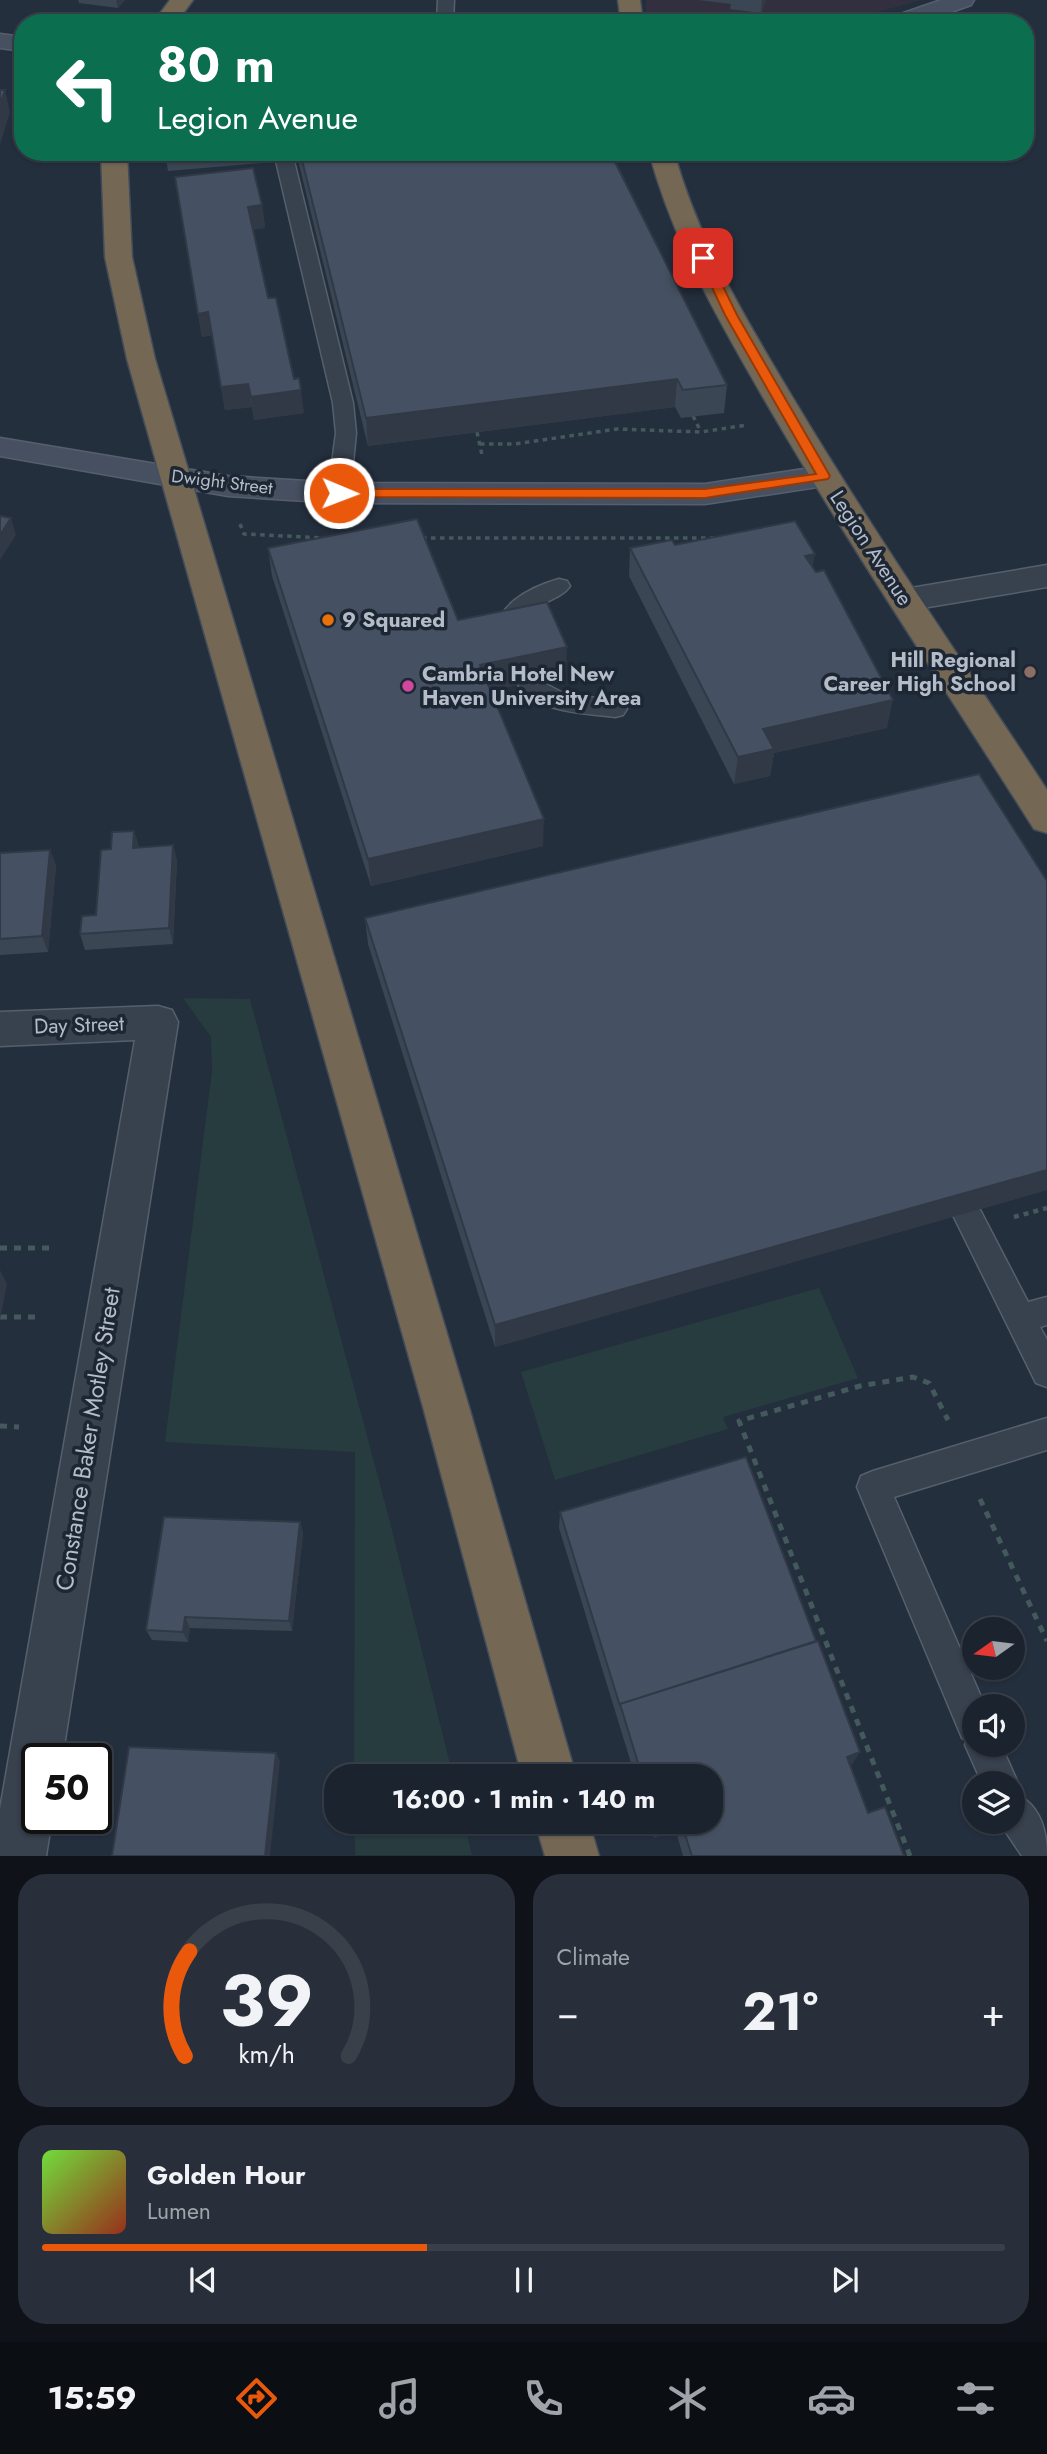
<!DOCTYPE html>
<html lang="en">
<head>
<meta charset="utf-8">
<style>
  body { margin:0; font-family:Jost,sans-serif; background:#282f3a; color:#f1f3f6; height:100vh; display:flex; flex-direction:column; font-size:26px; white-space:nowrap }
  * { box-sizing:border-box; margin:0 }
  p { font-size:23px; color:#a0a4aa }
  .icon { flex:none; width:38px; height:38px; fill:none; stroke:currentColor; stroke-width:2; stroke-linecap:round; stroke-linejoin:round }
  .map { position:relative; height:1856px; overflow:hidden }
  .drawer { display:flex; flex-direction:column; gap:18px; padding:18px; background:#0f1319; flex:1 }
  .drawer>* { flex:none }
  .top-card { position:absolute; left:14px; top:14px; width:1020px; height:147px; border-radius:28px; box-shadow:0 2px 5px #0004,0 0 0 2px #39404a; background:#0b6e4f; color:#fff; overflow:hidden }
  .needle { width:46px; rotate:256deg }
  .fabs { position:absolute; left:962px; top:1617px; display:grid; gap:14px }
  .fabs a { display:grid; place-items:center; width:63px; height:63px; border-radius:50%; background:#1b232e; box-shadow:0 2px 5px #0004,0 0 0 2px #39404a; font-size:35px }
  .speed { position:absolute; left:21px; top:1743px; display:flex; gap:14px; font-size:35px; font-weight:700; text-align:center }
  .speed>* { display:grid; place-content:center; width:91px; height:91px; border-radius:50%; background:#1b232e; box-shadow:0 2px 5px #0004,0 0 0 2px #39404a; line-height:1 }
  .speed .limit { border:4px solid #111; border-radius:10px; background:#fff; color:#111 }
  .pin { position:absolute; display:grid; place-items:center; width:60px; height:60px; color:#fff; margin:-30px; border-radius:14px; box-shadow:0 4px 10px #0006 }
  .me { position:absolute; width:77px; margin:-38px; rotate:91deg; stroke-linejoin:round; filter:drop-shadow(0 0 5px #0008) }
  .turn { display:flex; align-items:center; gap:24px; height:147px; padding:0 28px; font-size:32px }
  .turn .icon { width:91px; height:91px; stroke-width:2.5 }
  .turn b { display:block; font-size:49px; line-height:60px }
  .big { font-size:52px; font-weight:700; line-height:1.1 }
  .drawer .widget { flex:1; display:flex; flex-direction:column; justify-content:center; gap:10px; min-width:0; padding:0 24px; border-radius:28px; background:#282f3a }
  .drawer .dial { align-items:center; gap:0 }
  .dial svg { height:182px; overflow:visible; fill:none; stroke:#39404a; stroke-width:7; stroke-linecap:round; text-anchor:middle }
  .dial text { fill:#f1f3f6; stroke:none }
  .song { display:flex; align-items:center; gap:21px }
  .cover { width:84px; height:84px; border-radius:10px; background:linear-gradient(135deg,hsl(100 70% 55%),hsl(10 70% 35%)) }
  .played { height:7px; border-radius:4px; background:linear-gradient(90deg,#ea580c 40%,#39404a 40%) }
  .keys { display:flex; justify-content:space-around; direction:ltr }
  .heat { display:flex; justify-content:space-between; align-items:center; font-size:38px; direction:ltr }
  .drawer .tiles { flex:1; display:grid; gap:18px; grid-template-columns:1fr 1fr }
  .widget:last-child { grid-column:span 2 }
  .trip { position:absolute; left:324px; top:1764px; width:399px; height:70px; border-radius:28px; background:#1b232e; box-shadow:0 2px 5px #0004,0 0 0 2px #39404a; font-weight:700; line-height:70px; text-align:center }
  .menu { display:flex; height:112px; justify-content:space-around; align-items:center; background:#0b0e12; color:#a0a4aa }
  .menu .icon { width:49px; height:49px }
  .menu .selected { color:#ea580c }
  .menu b { font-size:32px; color:#f1f3f6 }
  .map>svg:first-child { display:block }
</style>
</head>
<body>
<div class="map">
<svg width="1047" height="1856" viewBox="0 0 1047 1856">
  <rect width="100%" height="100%" fill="#242f3e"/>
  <path fill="#32303f" d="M 646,0 L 922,0 L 836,23 L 646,23 Z"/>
  <path fill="#263c3f" d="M 183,998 L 250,999 L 390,1522 L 453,1776 L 354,1776 L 355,1452 L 165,1442 L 212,1071 L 211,1037 Z
    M 819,1288 L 858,1378 L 723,1417 L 728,1429 L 555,1480 L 521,1372 Z
    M 355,1822 L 464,1822 L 472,1855 L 355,1855 Z"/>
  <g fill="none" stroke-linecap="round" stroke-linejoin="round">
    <g stroke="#565f6c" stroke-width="3">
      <path id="lane" d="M 438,0 L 454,0 L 453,23 L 437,23 Z
        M 285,156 L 294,161 L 353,403 L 356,433 L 350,493 L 339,500 L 328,493 L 336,433 L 333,403 L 276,161 Z
        M 559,579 L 567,581 L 570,586 C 562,599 537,603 525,615 L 520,643 L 504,643 C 483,608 534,586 559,579 Z
        M 529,675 L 563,693 L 615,701 L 623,703 L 627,709 L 623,715 L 615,717 C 584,713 535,713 517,683 L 521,677 Z
        M 967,1200 L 977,1204 L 1028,1302 L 1047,1297 L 1047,1325 L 1040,1327 L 1047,1340 L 1047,1387 L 1036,1383 L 952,1213 L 957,1204 Z
        M 1047,1418 L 1047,1450 L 894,1497 L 985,1706 L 975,1706 L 975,1745 L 1001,1745 L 1018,1783 L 1014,1793 C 1040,1804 1047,1829 1047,1856 L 1022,1856 L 999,1822 L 1013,1822 L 1013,1783 L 982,1783 L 965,1745 L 967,1740 L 962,1738 L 857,1487 L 861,1476 L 873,1471 Z"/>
    </g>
    <g stroke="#565f6c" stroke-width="3">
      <path id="street" d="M 1047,565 L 1047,587 L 905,611 L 893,608 L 889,600 L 893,592 L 905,589 Z
        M 158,1006 L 172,1010 L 178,1022 L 62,1759 L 37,1759 L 37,1818 L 52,1818 L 46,1856 L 0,1856 L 0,1809 L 135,1040 L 0,1046 L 0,1012 Z"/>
    </g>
    <g stroke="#565f6c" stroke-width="3">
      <path id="secondary" d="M 941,0 L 974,0 L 971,5 L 920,23 L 886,23 L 889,18 Z
        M 0,34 L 23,37 L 23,51 L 0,48 Z
        M 0,438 L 228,476 L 339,483 L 705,484 L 824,466 L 835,469 L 839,476 L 835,483 L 824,486 L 705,504 L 339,503 L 228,496 L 0,456 Z"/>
    </g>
    <g stroke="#434c59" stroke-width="3">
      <path id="highway" d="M 170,0 L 193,0 L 176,23 L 153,23 Z
        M 618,0 L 640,0 L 643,23 L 621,23 Z
        M 101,152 L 127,152 L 132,257 L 155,359 L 469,1407 L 576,1776 L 522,1776 L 423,1407 L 127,359 L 105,257 Z
        M 649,152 L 674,152 C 699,243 748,323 796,403 C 875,535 963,661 1047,790 L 1047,833 L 1034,829 C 946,690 854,553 771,411 C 723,328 674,245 649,152 Z
        M 535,1822 L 589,1822 L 599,1856 L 545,1856 Z"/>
    </g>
    <path stroke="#44595c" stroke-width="3.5" stroke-dasharray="4.5 4.5" stroke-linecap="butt" d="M 693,416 L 701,432
      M 477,432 L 482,455
      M 480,444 L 515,444 L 617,429 L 701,432 L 747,425
      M 240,524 L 244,534 L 326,538
      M 422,538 L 714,538"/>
    <path stroke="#44595c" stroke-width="4.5" stroke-dasharray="5 5" stroke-linecap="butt" d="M 1014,1217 L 1047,1208"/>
    <path stroke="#44595c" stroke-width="5" stroke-dasharray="7 7" stroke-linecap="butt" d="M 0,1248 L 55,1248
      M 0,1317 L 41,1317
      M 0,1426 L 19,1427
      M 980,1499 L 1047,1641
      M 910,1856 L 739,1421 L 860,1386 L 913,1377 L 929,1383 L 948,1420"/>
    <use href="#lane" fill="#38414e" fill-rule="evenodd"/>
    <use href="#street" fill="#38414e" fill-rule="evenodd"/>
    <use href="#secondary" fill="#465061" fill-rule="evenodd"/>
    <use href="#highway" fill="#746855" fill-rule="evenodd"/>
  </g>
  <path fill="#3b4654" d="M 78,0 L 125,0 L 118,8 L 79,3 Z
    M 698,0 L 766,0 L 761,13 L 730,9 L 731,4 Z
    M 165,152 L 611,152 L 727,385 L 724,413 L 681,418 L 675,407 L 368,446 L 298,160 L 168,171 Z
    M 175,177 L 262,205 L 265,228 L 253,229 L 268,298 L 304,413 L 254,420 L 252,407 L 225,410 L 212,335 L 202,337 Z
    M 675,545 L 815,554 L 812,567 L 887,728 L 774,753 L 770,776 L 734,784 L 629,576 L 630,548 Z
    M 268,548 L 458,620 L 566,674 L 490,691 L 543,846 L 371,886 L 272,576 Z
    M 134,831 L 139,847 L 173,845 L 177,861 L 173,944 L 85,950 L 80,934 L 96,915 L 111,849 Z
    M 50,850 L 56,866 L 48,952 L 0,955 L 0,853 Z
    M 1047,881 L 1047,1190 L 495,1347 L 368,944 L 365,918 Z
    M 560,1512 L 851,1766 L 868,1813 L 904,1856 L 683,1856 L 676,1831 L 654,1838 L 649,1822 L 710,1822 L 710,1776 L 635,1776 L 559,1528 Z
    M 300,1522 L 303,1533 L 292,1631 L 190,1628 L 188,1642 L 152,1640 L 146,1630 Z"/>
  <path fill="#303945" d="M 116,0 L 125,0 L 118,8 Z
    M 762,0 L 766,0 L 761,13 Z
    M 5,90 L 10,112 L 0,145 L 0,105 Z
    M 262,205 L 265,228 L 251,230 L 248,207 Z
    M 208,312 L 212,335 L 202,337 L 198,314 Z
    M 677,379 L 675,407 L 368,446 L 366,418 Z
    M 248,384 L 252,407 L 225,410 L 221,387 Z
    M 301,390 L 304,413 L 254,420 L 251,397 Z
    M 11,518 L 16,535 L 0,560 L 0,535 Z
    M 815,554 L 810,582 L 805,556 Z
    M 567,647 L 566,674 L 481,693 L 480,665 Z
    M 893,700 L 887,728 L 774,753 L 770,776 L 734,784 L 738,757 L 763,729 Z
    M 544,819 L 543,846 L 371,886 L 368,859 Z
    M 134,831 L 139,847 L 133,848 Z
    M 173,845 L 177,861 L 173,944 L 169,928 Z
    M 50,850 L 56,866 L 48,952 L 42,936 Z
    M 1047,1170 L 1047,1190 L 495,1347 L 495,1325 Z
    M 0,1270 L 7,1284 L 0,1320 Z
    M 300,1522 L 303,1533 L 292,1631 L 289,1621 Z
    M 185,1617 L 190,1628 L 188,1642 L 183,1632 Z
    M 860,1752 L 851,1766 L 847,1757 Z
    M 276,1753 L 280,1761 L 270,1856 L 265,1856 Z
    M 671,1822 L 679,1822 L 676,1831 L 654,1838 L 658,1826 Z"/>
  <path fill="#455162" stroke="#303945" stroke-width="2" d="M 0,90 L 5,90 L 0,105 Z
    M 300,152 L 610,152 L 727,385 L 683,390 L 677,379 L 366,418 Z
    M 253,168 L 262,205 L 248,207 L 268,298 L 276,298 L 294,379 L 299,378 L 301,390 L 251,397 L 248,384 L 221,387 L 208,312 L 198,314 L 175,177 Z
    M 0,516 L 11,518 L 0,535 Z
    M 417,519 L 458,620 L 547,602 L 567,647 L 480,665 L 544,819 L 368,859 L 268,548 Z
    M 795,521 L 815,554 L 805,556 L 816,572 L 824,570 L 893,700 L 763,729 L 774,749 L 738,757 L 630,548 L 672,540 L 675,545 Z
    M 979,774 L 1047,881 L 1047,1170 L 495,1325 L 365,918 Z
    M 134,831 L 133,848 L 173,845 L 169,928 L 80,934 L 82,916 L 96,915 L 101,850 L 111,849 L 112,832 Z
    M 50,850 L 42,936 L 0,939 L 0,853 Z
    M 746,1457 L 816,1641 L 620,1704 L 620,1706 L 560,1512 Z
    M 164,1517 L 300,1522 L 289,1621 L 185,1617 L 183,1632 L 146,1630 Z
    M 818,1641 L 860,1752 L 847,1757 L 868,1813 L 885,1807 L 904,1856 L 692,1856 L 681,1822 L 710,1822 L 710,1776 L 642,1776 L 620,1704 Z
    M 129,1747 L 276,1753 L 265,1856 L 112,1856 Z
    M 657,1822 L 671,1822 L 658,1826 Z"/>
  <path fill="#ea580c" stroke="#983908" stroke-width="2" d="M 703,255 L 709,258 L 737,315 L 830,476 L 828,479 L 705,498 L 339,497 L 333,493 L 339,489 L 705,489 L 816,474 L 725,315 L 698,258 Z"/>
  <circle fill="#e8710a" stroke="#1d2633" stroke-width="2.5" cx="328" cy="620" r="7"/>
  <circle fill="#8d6e63" stroke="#1d2633" stroke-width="2.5" cx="1030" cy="672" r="7"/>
  <circle fill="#d1479c" stroke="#1d2633" stroke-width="2.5" cx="408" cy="686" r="7"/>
  <g text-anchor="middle" stroke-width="7" stroke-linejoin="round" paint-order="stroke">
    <g font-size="18" fill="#b4bcc9" stroke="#1d2633">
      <text transform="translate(222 482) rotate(7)" y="6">Dwight Street</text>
    </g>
    <g font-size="21" fill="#b4bcc9" stroke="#1d2633">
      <text transform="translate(871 548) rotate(57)" y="7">Legion Avenue</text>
      <text transform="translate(79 1025) rotate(-2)" y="7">Day Street</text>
    </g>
    <g font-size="21" font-weight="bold" fill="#b4bcc9" stroke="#1d2633" text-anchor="start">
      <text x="342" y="627">9 Squared</text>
      <text x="1016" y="667" text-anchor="end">Hill Regional<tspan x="1016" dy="24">Career High School</tspan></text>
      <text x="422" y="681">Cambria Hotel New<tspan x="422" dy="24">Haven University Area</tspan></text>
    </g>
    <g font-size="24" fill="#b4bcc9" stroke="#1d2633">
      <text transform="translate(88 1439) rotate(-81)" y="8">Constance Baker Motley Street</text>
    </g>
  </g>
</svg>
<div class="fabs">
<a><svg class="needle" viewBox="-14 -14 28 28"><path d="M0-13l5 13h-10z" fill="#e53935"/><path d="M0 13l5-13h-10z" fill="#a0a4aa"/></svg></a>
<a><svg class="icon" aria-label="sound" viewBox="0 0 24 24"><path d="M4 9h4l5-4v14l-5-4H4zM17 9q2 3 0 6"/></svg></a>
<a><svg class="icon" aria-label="layers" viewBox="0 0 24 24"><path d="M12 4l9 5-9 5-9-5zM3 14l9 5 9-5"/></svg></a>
</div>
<div class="speed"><div class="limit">50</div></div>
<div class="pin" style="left:703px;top:258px;background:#d93025"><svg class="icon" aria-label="arrive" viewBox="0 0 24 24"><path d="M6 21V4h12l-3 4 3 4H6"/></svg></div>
<svg class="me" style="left:339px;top:493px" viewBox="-20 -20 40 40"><circle r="17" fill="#ea580c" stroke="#fff" stroke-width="3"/><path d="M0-11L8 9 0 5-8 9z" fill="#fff"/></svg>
<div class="trip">16:00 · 1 min · 140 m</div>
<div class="top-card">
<div class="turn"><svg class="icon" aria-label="left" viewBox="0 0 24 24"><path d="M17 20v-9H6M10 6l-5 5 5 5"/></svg><div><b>80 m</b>Legion Avenue</div></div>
</div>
</div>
<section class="drawer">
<div class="tiles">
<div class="widget dial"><svg viewBox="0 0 100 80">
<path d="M14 69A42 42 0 1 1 86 69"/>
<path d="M14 69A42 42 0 0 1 16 23" stroke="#ea580c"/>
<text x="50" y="56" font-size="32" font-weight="700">39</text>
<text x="50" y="72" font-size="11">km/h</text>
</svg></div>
<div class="widget"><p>Climate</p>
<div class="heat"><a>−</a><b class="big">21°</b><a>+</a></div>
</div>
<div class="widget">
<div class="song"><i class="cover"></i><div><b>Golden Hour</b><p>Lumen</p></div></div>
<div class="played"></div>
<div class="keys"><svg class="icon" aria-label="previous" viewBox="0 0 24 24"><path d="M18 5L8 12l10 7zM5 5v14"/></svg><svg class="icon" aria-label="pause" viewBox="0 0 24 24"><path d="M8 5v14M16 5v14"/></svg><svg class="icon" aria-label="next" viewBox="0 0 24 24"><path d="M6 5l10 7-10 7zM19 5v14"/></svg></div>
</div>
</div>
</section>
<nav class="menu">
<b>15:59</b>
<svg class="icon selected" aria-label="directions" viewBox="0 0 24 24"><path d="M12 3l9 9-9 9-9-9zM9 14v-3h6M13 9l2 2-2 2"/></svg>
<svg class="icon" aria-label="music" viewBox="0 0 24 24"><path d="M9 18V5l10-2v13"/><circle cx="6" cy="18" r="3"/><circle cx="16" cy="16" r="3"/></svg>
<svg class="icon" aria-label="phone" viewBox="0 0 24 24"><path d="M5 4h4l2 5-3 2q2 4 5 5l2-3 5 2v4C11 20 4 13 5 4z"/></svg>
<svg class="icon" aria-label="climate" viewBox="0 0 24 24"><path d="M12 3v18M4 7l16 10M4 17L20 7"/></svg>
<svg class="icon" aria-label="car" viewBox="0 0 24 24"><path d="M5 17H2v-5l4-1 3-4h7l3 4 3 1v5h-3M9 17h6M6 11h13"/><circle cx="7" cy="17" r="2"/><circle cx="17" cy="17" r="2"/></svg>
<svg class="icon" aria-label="filters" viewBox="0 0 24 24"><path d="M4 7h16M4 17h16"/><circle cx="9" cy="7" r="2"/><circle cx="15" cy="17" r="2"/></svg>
</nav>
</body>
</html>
